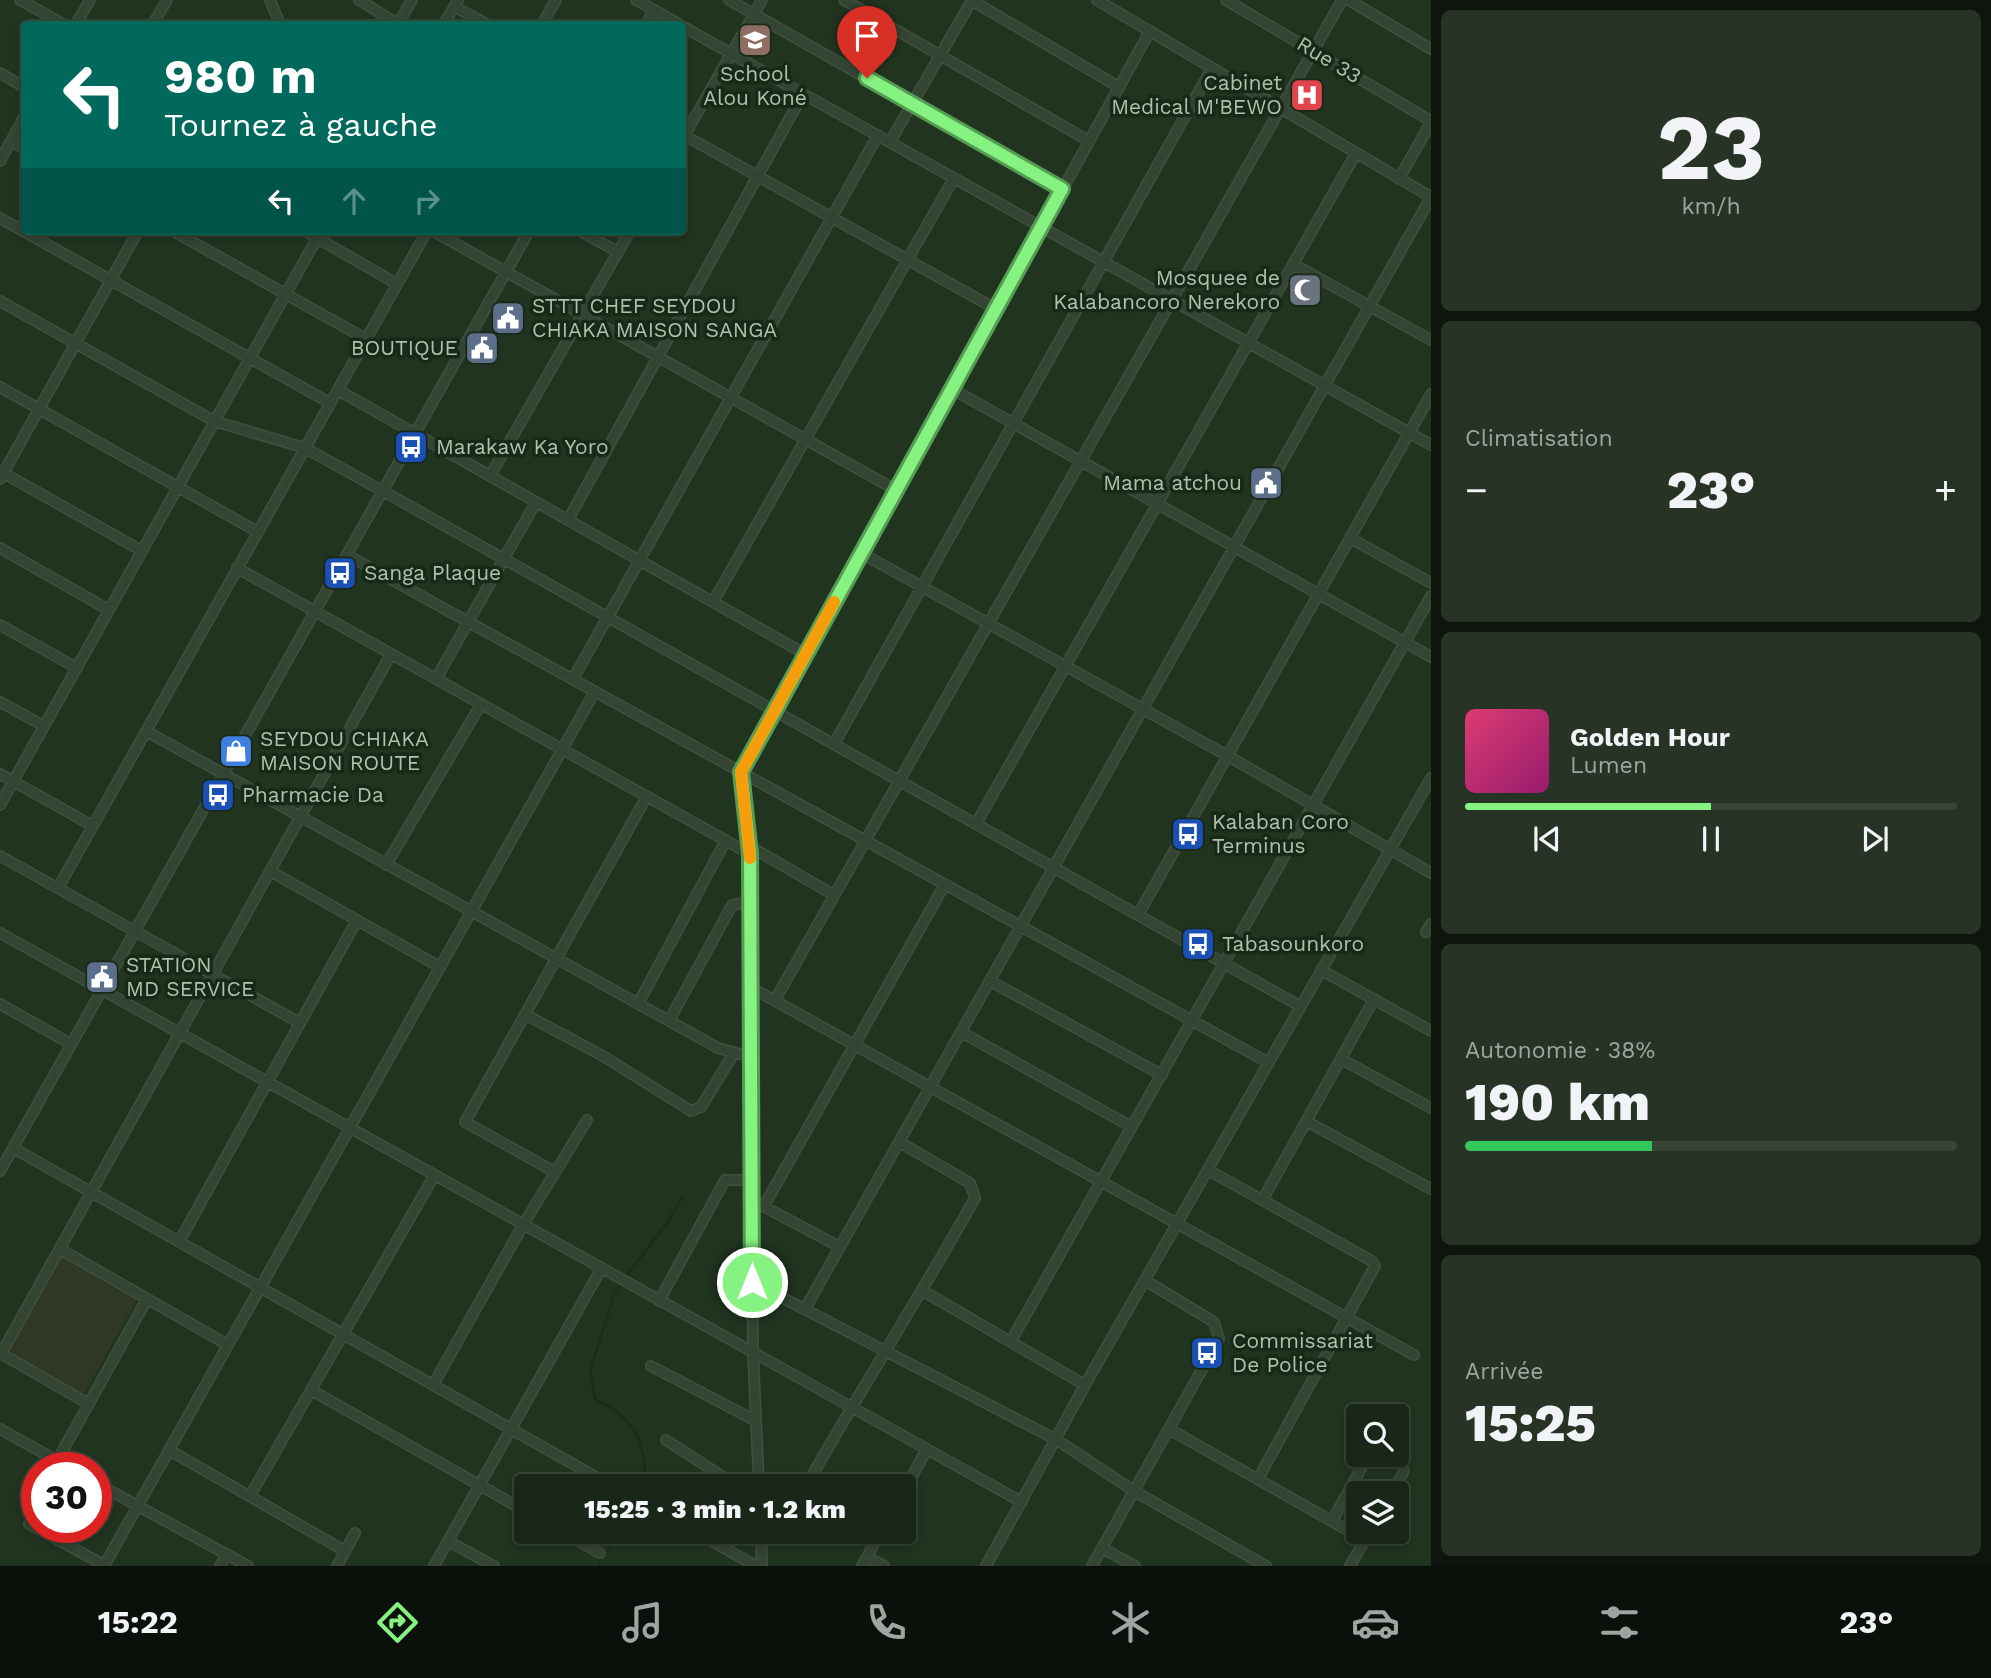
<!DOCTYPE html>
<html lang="fr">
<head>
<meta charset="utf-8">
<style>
  body { margin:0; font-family:"Work Sans",sans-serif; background:#263325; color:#f1f3f6; height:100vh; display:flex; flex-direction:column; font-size:26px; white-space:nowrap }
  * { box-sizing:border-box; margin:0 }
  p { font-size:23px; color:#9fa5a2 }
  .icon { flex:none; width:38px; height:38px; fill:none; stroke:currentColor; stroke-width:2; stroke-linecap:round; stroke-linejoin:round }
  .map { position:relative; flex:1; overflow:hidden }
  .drawer { display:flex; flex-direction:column; gap:10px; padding:10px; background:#0e150d; width:560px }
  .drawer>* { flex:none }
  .top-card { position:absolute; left:21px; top:21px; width:665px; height:214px; border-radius:7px; box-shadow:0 4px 10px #0003,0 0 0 2px #374437; background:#00695c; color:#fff; overflow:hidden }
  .buttons { position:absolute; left:1346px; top:1404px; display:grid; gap:14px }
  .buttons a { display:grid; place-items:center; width:63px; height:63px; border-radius:7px; background:#192718; box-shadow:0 4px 10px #0003,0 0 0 2px #374437; font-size:35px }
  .speed { position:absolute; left:21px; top:1452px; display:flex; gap:14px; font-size:35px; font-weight:700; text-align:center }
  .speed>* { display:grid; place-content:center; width:91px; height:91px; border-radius:50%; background:#192718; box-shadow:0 4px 10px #0003,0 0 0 2px #374437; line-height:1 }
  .speed .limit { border:10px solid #d22; background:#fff; color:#111 }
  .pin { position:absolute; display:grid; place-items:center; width:60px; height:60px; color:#fff; margin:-72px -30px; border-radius:50% 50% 50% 0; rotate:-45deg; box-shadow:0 0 7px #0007 }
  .pin .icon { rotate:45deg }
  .me { position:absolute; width:77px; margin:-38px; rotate:0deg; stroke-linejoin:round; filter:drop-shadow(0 0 5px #0008) }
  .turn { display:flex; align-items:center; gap:24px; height:147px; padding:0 28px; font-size:32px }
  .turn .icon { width:91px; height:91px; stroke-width:2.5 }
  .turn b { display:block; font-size:49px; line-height:60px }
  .lanes { display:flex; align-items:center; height:66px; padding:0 28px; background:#0003; justify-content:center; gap:35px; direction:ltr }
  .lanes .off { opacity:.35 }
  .big { font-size:52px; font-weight:800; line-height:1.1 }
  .drawer .tile { flex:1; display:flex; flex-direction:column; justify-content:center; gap:10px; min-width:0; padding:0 24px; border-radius:10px; background:#263325 }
  .drawer .dial { align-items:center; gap:0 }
  .dial b { font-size:91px; line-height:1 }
  .song { display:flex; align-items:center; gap:21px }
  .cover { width:84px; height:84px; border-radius:10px; background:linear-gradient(135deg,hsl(340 70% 55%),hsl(320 70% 35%)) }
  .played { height:7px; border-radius:4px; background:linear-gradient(90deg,#85f281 50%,#374437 50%) }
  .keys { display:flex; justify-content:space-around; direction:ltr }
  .heat { display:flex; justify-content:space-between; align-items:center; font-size:38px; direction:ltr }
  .charge { height:10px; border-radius:5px; background:linear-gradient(90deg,#34c759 38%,#374437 0) }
  .trip { position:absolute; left:514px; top:1474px; width:402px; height:70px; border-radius:7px; background:#192718; box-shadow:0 4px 10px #0003,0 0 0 2px #374437; font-weight:800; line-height:70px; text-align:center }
  .tab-bar { display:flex; height:112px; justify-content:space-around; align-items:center; background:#0a100a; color:#9fa5a2 }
  .tab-bar .icon { width:49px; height:49px }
  .tab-bar .current { color:#85f281 }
  .tab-bar b { font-size:32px; color:#f1f3f6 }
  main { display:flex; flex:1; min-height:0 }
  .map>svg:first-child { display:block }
</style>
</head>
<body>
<main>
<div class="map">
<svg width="1431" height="1566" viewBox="0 0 1431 1566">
  <rect width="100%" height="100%" fill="#213420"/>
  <path fill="#2f3824" d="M 61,1255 L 138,1298 L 84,1394 L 7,1352 Z"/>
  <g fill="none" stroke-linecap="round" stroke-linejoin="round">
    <path stroke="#163014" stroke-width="2.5" d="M 646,1486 C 643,1438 639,1422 595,1399 L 590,1372 L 615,1291 L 667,1223 L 683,1196
      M 599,1566 L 600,1559 L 626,1531"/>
    <g stroke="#40513f" stroke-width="12">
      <path id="minor" d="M 20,0 L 63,24
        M 270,0 L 280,24
        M 359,0 L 398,24
        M 636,0 L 679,24
        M 729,0 L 1062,189
        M 844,0 L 1089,141
        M 971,0 L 1119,87
        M 1097,0 L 1431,197
        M 1226,0 L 1431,121
        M 1349,0 L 1431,49
        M 455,7 L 487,24
        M 76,24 L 90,0
        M 153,24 L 167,0
        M 398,24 L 412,0
        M 444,24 L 458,0
        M 542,24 L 556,0
        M 646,24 L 654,10
        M 682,26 L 1431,445
        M 0,73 L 24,87
        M 682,134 L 996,309
        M 683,138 L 762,0
        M 11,141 L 24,148
        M 890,142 L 972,0
        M 0,161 L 24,117
        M 1399,179 L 1431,122
        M 0,218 L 330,403
        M 173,231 L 366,339
        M 305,231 L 397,284
        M 433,231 L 896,490
        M 580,231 L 618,252
        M 1293,264 L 1431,340
        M 0,301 L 214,421 L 305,448 L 383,491 L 1300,1006
        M 0,387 L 258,532
        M 952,389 L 1431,657
        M 338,390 L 805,654
        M 0,471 L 142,551
        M 490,476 L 630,231
        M 0,479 L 138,231
        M 568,520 L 803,94
        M 1350,538 L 1431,583
        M 0,548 L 109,610
        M 861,553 L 1228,756 L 1431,873
        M 347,555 L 1269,1063
        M 237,568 L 750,854
        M 713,602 L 954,178
        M 0,625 L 77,668
        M 436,679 L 536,502
        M 573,679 L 878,135
        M 0,702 L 44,726
        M 146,731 L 718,1048 L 751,1057
        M 834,744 L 1212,68
        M 0,774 L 93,826
        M 0,805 L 321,231
        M 976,824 L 1356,153
        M 749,846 L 834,895
        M 0,856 L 300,1023
        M 386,865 L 481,704
        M 270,871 L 440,967
        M 58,888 L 427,231
        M 1138,915 L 1431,394
        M 1426,932 L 1431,924
        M 0,933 L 1022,1502
        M 1321,970 L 1431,1031
        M 990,981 L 1162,1075
        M 750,987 L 1414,1355
        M 775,1000 L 1342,0
        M 0,1004 L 71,1044
        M 638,1004 L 726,840
        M 526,1015 L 603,1056 L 691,1111 L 701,1107 L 734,1053
        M 669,1021 L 732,905 L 750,902
        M 961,1032 L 1132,1127
        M 1341,1059 L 1431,1108
        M 1306,1121 L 1431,1189
        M 13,1148 L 612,1486
        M 1208,1170 L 1372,1261 L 1375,1266 L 1258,1479
        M 0,1171 L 529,231
        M 555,1172 L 465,1122 L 647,796
        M 1263,1199 L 1374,999
        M 761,1205 L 840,1247
        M 764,1206 L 945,884
        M 179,1242 L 357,920
        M 60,1249 L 228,1345
        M 752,1282 L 1057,1440 L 1134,1491 L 1266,1566
        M 923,1291 L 1085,1385
        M 659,1301 L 725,1180 L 751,1180
        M 805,1309 L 1431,197
        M 1011,1341 L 1431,596
        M 0,1353 L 89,1404
        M 1,1354 L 391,654
        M 651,1366 L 756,1421
        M 433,1385 L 523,1225 L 587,1120
        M 311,1390 L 527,1512
        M 0,1429 L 70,1468
        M 1169,1429 L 1365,1540
        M 666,1440 L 737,1486
        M 169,1450 L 345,1551
        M 57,1461 L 147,1299
        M 96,1483 L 248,1566
        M 759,1486 L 753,1353 L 750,854 L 741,772 L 1150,31
        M 806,1486 C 861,1389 921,1295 975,1198 L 970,1183 L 899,1142
        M 905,1489 L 927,1449
        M 1392,1493 L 1404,1471
        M 250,1496 L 434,1176
        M 1332,1521 L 1369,1454
        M 29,1524 L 104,1565
        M 561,1531 L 600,1553
        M 694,1531 L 756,1566
        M 761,1531 L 762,1566
        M 448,1541 L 494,1566
        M 1102,1548 L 1135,1566
        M 867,1557 L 884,1566
        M 104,1566 L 595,691
        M 220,1566 L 227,1554
        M 337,1566 L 355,1533
        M 434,1566 L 601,1269
        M 862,1566 L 881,1531
        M 986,1566 L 1085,1385 L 1431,778
        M 1092,1566 L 1219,1339 L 1214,1322 L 1146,1281
        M 1350,1566 L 1370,1531"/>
    </g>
    <use href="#minor" stroke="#344533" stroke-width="9"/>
  </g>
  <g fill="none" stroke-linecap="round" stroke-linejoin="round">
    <g stroke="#569d54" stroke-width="18">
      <path id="route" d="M 752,1282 L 750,854 L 741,772 L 1062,189 L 867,78"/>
    </g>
    <use href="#route" stroke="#85f281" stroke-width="12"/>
    <path stroke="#f59e0b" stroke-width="12" d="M 750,858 L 741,772 L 834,602"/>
  </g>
  <defs>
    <g id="school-square" transform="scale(1.75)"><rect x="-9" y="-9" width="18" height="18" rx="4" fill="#8d6e63" stroke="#192918"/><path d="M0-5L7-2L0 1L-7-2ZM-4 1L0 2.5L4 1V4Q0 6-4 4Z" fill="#fff"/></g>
    <g id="hospital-square" transform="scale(1.75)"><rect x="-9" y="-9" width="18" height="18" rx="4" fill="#e0444e" stroke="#192918"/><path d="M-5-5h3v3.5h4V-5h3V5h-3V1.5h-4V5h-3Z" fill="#fff"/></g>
    <g id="mosque-square" transform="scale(1.75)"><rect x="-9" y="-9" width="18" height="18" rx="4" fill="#6b7280" stroke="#192918"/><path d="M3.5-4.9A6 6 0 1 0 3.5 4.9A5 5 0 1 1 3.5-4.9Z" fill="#fff"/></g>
    <g id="civic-square" transform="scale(1.75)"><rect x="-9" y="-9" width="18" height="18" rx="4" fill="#5c6f8a" stroke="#192918"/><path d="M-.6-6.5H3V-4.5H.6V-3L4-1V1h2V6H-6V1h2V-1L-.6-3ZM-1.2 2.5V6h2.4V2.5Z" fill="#fff"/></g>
    <g id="bus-square" transform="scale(1.75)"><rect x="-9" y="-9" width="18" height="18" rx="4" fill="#1a4fb4" stroke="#192918"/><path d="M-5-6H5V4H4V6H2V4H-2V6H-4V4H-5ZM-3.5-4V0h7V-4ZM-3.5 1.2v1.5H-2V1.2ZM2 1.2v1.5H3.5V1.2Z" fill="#fff"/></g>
    <g id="shop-square" transform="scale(1.75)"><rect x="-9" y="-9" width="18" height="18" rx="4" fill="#3f7fe0" stroke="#192918"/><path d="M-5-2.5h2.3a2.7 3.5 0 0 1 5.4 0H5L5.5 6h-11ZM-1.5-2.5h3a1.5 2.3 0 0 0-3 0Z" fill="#fff"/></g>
  </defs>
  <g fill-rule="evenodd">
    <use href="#school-square" x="755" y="40"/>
    <use href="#hospital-square" x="1307" y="95"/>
    <use href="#mosque-square" x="1305" y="290"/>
    <use href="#civic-square" x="508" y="318"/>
    <use href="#civic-square" x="482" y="348"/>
    <use href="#bus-square" x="411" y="447"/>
    <use href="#civic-square" x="1266" y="483"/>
    <use href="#bus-square" x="340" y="573"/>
    <use href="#shop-square" x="236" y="751"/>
    <use href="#bus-square" x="218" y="795"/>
    <use href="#bus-square" x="1188" y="834"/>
    <use href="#bus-square" x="1198" y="944"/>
    <use href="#civic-square" x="102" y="977"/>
    <use href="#bus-square" x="1207" y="1353"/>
  </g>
  <g text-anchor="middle" stroke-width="7" stroke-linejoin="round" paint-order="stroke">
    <g font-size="21" fill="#adc2ac" stroke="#192918">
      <text transform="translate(1329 60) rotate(31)" y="7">Rue 33</text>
    </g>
    <g font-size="21" fill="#adc2ac" stroke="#192918" text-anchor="start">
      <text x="755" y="81" text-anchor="middle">School<tspan x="755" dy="24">Alou Koné</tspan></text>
      <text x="1282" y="90" text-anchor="end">Cabinet<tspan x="1282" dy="24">Medical M'BEWO</tspan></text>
      <text x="1280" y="285" text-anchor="end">Mosquee de<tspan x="1280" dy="24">Kalabancoro Nerekoro</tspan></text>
      <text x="532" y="313">STTT CHEF SEYDOU<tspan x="532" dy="24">CHIAKA MAISON SANGA</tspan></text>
      <text x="458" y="355" text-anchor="end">BOUTIQUE</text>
      <text x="436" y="454">Marakaw Ka Yoro</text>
      <text x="1242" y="490" text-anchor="end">Mama atchou</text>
      <text x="364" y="580">Sanga Plaque</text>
      <text x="260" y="746">SEYDOU CHIAKA<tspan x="260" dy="24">MAISON ROUTE</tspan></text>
      <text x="242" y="802">Pharmacie Da</text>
      <text x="1212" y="829">Kalaban Coro<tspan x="1212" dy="24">Terminus</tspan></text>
      <text x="1222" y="951">Tabasounkoro</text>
      <text x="126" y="972">STATION<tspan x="126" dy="24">MD SERVICE</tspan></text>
      <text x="1232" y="1348">Commissariat<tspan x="1232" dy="24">De Police</tspan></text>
    </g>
  </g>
</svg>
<div class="buttons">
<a><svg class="icon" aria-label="search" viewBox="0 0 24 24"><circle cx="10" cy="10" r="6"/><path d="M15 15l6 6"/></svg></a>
<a><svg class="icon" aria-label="layers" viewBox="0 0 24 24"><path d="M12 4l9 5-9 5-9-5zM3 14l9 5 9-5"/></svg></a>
</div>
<div class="speed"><div class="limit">30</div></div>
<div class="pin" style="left:867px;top:78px;background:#d93025"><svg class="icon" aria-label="arrive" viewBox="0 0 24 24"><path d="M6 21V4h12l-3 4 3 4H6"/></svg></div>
<svg class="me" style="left:752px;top:1282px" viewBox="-20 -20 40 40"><circle r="17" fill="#85f281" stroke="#fff" stroke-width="3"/><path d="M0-11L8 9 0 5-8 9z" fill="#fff"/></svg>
<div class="trip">15:25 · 3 min · 1.2 km</div>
<div class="top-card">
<div class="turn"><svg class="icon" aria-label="left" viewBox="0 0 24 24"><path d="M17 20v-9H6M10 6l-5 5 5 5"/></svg><div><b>980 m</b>Tournez à gauche</div></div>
<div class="lanes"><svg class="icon" aria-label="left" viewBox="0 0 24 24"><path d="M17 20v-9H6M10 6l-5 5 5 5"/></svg><svg class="icon off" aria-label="ahead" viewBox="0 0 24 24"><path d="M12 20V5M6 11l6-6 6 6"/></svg><svg class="icon off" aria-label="right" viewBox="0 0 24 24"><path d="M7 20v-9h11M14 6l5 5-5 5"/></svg></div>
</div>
</div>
<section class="drawer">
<div class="tile dial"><b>23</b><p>km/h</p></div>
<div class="tile"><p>Climatisation</p>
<div class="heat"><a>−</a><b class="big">23°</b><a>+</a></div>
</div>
<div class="tile">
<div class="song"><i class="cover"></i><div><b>Golden Hour</b><p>Lumen</p></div></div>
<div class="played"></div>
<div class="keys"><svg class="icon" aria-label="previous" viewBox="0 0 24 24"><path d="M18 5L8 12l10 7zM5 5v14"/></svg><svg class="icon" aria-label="pause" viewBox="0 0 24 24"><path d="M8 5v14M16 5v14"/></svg><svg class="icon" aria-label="next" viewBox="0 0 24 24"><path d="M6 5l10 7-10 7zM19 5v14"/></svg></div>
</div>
<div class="tile"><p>Autonomie · 38%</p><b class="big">190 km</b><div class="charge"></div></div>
<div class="tile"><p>Arrivée</p><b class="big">15:25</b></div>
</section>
</main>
<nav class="tab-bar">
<b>15:22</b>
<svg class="icon current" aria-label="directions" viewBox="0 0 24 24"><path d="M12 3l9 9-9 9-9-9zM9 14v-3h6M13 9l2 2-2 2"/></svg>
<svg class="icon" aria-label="music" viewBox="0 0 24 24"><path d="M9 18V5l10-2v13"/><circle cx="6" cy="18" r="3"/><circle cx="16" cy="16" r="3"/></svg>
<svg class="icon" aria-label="phone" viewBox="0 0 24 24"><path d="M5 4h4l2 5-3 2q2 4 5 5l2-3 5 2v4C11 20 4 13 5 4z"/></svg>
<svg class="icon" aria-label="climate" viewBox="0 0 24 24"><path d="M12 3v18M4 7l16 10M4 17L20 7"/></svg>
<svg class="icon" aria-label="car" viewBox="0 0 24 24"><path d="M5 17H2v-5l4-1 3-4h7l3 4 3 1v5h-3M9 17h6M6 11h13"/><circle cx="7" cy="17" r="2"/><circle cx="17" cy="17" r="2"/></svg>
<svg class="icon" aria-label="filters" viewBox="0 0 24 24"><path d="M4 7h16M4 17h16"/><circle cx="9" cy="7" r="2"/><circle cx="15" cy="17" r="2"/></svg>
<b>23°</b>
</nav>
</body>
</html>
